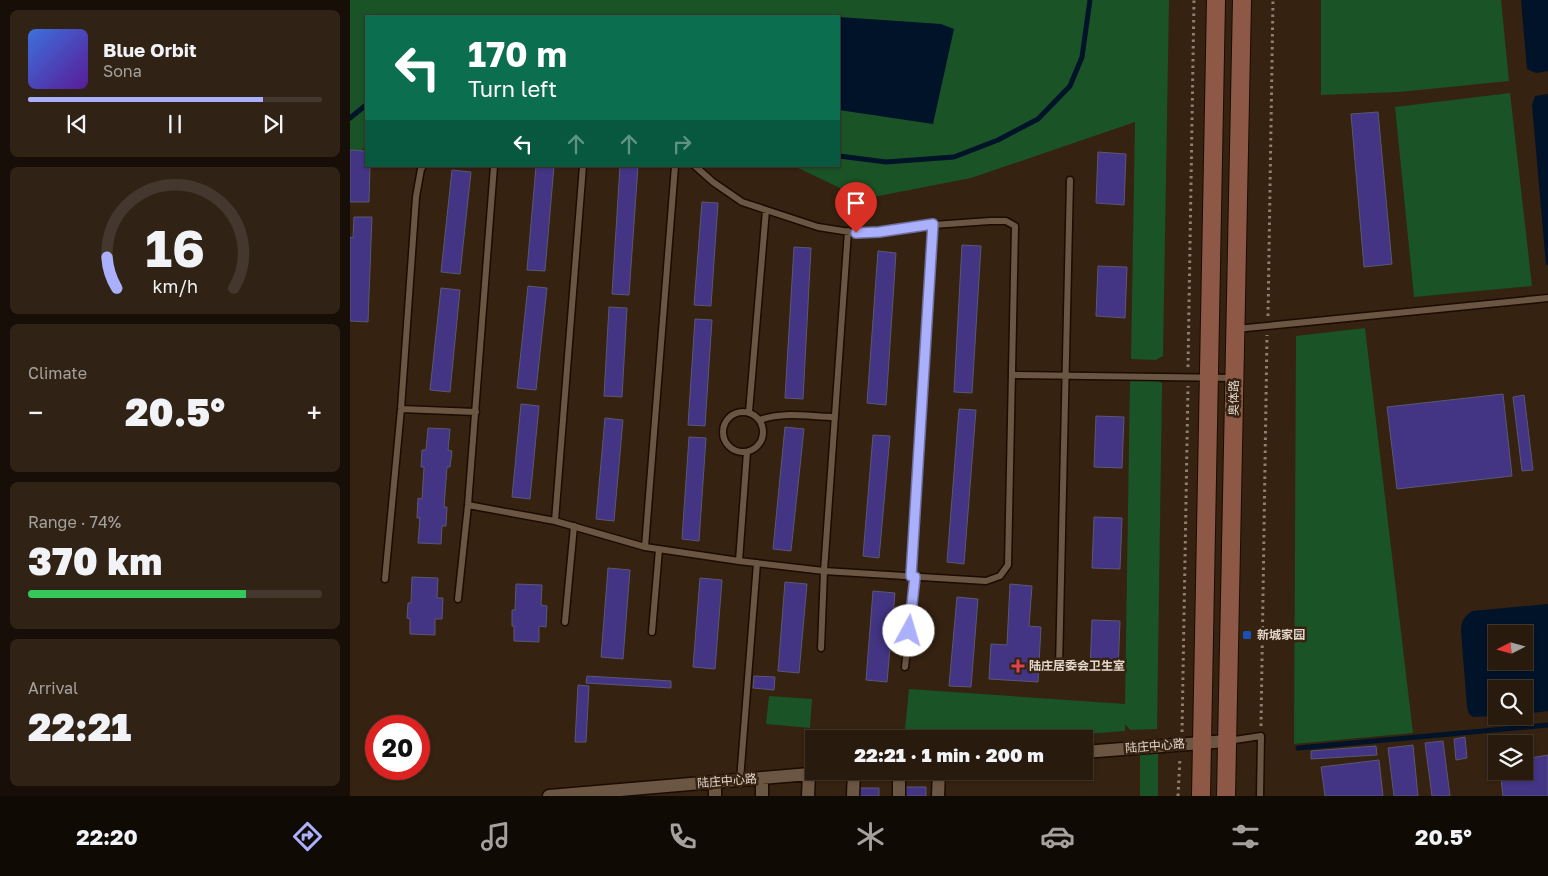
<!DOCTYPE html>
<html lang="en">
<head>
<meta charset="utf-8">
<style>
  body { margin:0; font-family:"Golos Text","Noto Sans SC",sans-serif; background:#302316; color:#f1f3f6; height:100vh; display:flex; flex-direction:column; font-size:19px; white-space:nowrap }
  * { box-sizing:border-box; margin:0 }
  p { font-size:16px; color:#a5a19d }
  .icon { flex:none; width:28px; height:28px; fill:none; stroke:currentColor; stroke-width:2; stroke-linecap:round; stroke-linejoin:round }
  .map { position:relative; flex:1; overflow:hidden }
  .sheet { display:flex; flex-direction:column; gap:10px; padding:10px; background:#160e07; width:350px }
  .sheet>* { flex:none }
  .guide { position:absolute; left:15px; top:15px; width:475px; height:152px; border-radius:0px; box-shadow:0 1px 4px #0004,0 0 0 1px #44382e; background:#0b6e4f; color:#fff; overflow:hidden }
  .needle { width:32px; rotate:264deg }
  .fabs { position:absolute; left:1138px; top:625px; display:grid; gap:10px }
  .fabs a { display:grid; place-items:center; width:45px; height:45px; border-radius:0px; background:#281a0d; box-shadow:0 1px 4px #0004,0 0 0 1px #44382e; font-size:25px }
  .speed { position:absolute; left:15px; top:715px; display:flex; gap:10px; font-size:25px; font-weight:700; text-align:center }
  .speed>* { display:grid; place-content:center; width:65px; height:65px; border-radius:50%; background:#281a0d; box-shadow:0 1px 4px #0004,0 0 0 1px #44382e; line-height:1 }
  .speed .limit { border:8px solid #d22; background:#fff; color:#111 }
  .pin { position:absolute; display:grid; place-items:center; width:42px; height:42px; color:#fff; margin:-51px -21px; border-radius:50% 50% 50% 0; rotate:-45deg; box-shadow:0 0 5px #0007 }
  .pin .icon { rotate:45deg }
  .me { position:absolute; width:55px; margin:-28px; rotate:6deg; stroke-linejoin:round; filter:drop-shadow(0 0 4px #0008) }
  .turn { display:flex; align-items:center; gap:18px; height:105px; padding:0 20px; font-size:22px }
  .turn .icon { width:65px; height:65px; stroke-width:2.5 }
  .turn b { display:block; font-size:35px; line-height:42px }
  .lanes { display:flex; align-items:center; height:48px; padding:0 20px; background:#0003; justify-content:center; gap:25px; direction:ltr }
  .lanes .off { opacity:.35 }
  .big { font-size:38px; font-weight:800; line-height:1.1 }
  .sheet .widget { flex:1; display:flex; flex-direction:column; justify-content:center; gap:8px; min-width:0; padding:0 18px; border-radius:8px; background:#302316 }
  .sheet .dial { align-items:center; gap:0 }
  .dial svg { height:130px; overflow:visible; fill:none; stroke:#44382e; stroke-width:7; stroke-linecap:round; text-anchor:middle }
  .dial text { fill:#f1f3f6; stroke:none }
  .song { display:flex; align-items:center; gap:15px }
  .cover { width:60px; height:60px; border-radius:8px; background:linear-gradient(135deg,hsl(220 70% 55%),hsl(270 70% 35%)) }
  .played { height:5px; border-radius:2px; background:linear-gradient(90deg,#aab0fb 80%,#44382e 80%) }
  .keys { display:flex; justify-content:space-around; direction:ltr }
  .heat { display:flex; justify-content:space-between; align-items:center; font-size:28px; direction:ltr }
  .charge { height:8px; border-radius:4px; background:linear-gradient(90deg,#34c759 74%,#44382e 0) }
  .trip { position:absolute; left:455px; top:730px; width:288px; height:50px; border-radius:0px; background:#281a0d; box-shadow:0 1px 4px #0004,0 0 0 1px #44382e; font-weight:800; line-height:50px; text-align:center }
  .dock { display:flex; height:80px; justify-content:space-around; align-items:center; background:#100a05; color:#a5a19d }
  .dock .icon { width:35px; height:35px }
  .dock .on { color:#aab0fb }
  .dock b { font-size:22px; color:#f1f3f6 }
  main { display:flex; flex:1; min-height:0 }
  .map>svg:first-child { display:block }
</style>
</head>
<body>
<main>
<section class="sheet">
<div class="widget">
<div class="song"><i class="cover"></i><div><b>Blue Orbit</b><p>Sona</p></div></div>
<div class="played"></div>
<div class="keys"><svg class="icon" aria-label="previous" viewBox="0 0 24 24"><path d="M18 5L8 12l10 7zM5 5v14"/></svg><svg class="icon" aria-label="pause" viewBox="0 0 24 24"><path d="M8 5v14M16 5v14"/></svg><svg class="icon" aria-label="next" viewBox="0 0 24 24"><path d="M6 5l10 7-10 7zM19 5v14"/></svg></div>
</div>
<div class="widget dial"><svg viewBox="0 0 100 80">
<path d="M14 69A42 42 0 1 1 86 69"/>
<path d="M14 69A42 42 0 0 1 8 50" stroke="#aab0fb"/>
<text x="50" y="56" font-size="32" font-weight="700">16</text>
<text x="50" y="72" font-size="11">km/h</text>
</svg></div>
<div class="widget"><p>Climate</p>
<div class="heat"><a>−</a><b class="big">20.5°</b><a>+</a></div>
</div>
<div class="widget"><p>Range · 74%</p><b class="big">370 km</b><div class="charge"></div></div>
<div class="widget"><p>Arrival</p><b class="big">22:21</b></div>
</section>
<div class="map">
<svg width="1198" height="796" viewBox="0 0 1198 796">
  <rect width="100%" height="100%" fill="#352211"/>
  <path fill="#1a5326" d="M 0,0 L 819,0 L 813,356 L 806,360 L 781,359 L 785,122 L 621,178 L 513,199 L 444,166 L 489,166 L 489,16 L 16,16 L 16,146 L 0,161 Z
    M 971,0 L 1151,0 L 1159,81 L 1049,92 L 971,95 Z
    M 1160,93 L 1182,286 L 1064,297 L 1045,107 Z
    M 1015,328 L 1063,733 L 944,744 L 946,336 Z
    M 780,381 L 808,381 L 812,383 L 812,387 L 807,729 L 780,730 L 775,724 L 775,731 L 669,739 L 554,739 L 559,689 L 775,704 Z
    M 419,696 L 462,699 L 460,728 L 416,724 Z
    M 808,751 L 808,796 L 790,796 L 790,752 Z"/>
  <path fill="#001328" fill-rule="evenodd" d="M 1171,0 L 1198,0 L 1198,71 L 1186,73 L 1177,69 Z
    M 489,17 L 591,24 L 604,29 L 583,124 L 489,110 Z
    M 1198,94 L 1198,265 L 1196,265 L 1182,105 L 1185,96 Z
    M 1198,604 L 1198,711 L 1174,714 L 1174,689 L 1146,689 L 1146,716 L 1123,717 L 1119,714 L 1117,707 L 1111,631 C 1111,621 1114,617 1122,611 ZM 1146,634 L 1174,634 L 1174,661 L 1146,661 Z"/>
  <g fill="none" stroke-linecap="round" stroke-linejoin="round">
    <path stroke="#001328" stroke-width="5" d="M 0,118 L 16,105
      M 489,156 L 536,162 L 604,157 L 648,140 L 688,119 L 720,86 L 732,57 L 740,0
      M 948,748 L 1198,725"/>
  </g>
  <path fill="#433484" stroke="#5a5872" d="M 1028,112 L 1042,264 L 1014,267 L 1001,114 Z
    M 0,150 L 16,151 L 16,166 L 20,166 L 19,202 L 0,202 Z
    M 748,152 L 776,154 L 774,205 L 746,203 Z
    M 186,166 L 204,166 L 195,271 L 177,270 Z
    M 270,166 L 288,166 L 279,295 L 262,294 Z
    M 102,170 L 121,172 L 110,274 L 91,272 Z
    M 352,202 L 368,203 L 361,306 L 344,305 Z
    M 4,217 L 22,217 L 18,322 L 0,321 L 0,237 L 3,238 Z
    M 612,245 L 631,246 L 622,393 L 604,392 Z
    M 444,247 L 461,248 L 453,399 L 435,398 Z
    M 528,251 L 546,253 L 536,405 L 517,403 Z
    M 748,266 L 777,267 L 775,318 L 746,316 Z
    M 178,286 L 197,288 L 186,390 L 167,388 Z
    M 91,288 L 110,290 L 100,392 L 80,390 Z
    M 259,307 L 277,308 L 272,397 L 254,396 Z
    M 345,319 L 362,320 L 355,426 L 338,425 Z
    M 1153,394 L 1162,476 L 1047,489 L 1037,407 Z
    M 1174,395 L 1183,470 L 1172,471 L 1163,397 Z
    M 171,404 L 189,406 L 180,499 L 162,497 Z
    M 609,409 L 626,410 L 614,564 L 597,562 Z
    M 746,416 L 774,417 L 772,468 L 744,467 Z
    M 255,418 L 273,420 L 264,521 L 246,519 Z
    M 435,427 L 454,429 L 441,551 L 423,549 Z
    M 78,428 L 100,429 L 98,450 L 102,451 L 100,467 L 97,467 L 94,507 L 97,507 L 96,526 L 92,526 L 91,544 L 68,543 L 70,518 L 67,518 L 68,498 L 72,499 L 74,467 L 71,467 L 72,450 L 76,450 Z
    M 523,435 L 540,436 L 529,558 L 513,556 Z
    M 339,437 L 356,438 L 349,541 L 332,539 Z
    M 744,517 L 772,518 L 770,569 L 742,568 Z
    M 258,568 L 280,570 L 273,659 L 251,657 Z
    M 62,577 L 88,578 L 87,598 L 93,598 L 92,619 L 85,619 L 85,635 L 60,634 L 60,619 L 57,618 L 58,603 L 61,603 Z
    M 350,578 L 372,580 L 365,669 L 343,667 Z
    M 435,582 L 457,584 L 449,673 L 428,671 Z
    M 166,584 L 192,585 L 191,605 L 197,606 L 196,627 L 189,626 L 189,642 L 164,641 L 164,626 L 162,626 L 162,610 L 165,610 Z
    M 660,584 L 682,586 L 679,626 L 691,627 L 688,682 L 639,679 L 641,644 L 657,645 Z
    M 523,591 L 545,593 L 537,682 L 516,680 Z
    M 607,597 L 628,599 L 621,687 L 599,686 Z
    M 742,620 L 770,621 L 768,672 L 740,670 Z
    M 237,676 L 321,681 L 321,688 L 236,683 Z
    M 404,676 L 425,677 L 424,690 L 403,688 Z
    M 228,685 L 239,686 L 236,742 L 225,742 Z
    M 1115,737 L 1117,758 L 1106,760 L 1104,739 Z
    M 1093,741 L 1100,796 L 1082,796 L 1075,743 Z
    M 1063,745 L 1068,796 L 1044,796 L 1038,748 Z
    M 1026,746 L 1027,755 L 961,759 L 961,751 Z
    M 1198,755 L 1198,796 L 1153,796 L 1150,771 L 1174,771 L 1174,759 Z
    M 1029,760 L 1033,796 L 975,796 L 971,767 Z
    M 554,787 L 576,787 L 576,796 L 554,796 Z
    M 507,788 L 529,788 L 529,796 L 507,796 Z"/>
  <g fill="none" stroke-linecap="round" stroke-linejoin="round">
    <g stroke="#1c0b00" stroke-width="9">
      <path id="lane" d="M 886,329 L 1198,298
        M 662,375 L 883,378
        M 51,409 L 126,412
        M373 432a20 20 0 1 1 40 0a20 20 0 1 1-40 0Z
        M 399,412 L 416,210
        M 410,420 C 432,411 461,417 485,417
        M 118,505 L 205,521 L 295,547 L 389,561 L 474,571 L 636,581 L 650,576 L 658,565 L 665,226 L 656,221 L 640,221 L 583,225 L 529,232 L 506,233 L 468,227 L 392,202 L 363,182 L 345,166
        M 205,521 L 233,166
        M 295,547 L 325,166
        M 389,561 L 397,452
        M 561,577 L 583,225
        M 35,579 L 51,409 L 66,197 L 71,169 L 73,166
        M 108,599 L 118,505 L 144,166
        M 215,622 L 224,526
        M 302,632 L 309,549
        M 471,648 L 474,571 L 498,231
        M 555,667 L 565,577
        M 709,667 L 720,180
        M 878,741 L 911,736 L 910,796
        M 390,780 L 407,563"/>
    </g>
    <g stroke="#1c0b00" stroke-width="15">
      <path id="street" d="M 734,752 L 877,741
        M 199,796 L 495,771
        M 365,796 L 365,782
        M 412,796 L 412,778
        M 458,796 L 459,774
        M 503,796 L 504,771
        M 549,796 L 549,771
        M 588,796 L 589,771"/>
    </g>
    <g stroke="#1c0b00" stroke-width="20">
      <path id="secondary" d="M 851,796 L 866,0
        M 876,796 L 892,0"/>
    </g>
    <path stroke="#908072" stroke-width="3" stroke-dasharray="2.5 4" stroke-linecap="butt" d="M 918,316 L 923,0
      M 838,367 L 844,0
      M 911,726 L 917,335
      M 832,732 L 838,386
      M 828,796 L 830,758"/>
    <use href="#lane" stroke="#6b5543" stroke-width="6"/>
    <use href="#street" stroke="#6b5543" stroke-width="12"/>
    <use href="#secondary" stroke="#8d5946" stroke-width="18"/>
  </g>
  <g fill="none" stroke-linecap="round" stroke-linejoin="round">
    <g stroke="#6e72a3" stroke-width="12">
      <path id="route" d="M 506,233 L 529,232 L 583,224 L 561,576 L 565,577 L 559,631"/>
    </g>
    <use href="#route" stroke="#aab0fb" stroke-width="9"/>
  </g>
  <rect fill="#1a4fb4" stroke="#352211" stroke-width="2" x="892" y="630" width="10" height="10" rx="2.5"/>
  <path fill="#e0444e" stroke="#352211" stroke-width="2" d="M665.5 658.5h5v5h5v5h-5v5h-5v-5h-5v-5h5z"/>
  <g text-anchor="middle" stroke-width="5" stroke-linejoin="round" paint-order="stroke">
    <g font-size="12" fill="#e4d7cc" stroke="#352211">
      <text transform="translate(884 398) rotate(-89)" y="4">奥体路</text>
      <text transform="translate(805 746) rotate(-5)" y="4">陆庄中心路</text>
      <text transform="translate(377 781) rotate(-5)" y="4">陆庄中心路</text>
    </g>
    <g font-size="12" font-weight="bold" fill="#e4d7cc" stroke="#352211" text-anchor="start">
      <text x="907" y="639">新城家园</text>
      <text x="679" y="670">陆庄居委会卫生室</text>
    </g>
  </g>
</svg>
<div class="fabs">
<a><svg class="needle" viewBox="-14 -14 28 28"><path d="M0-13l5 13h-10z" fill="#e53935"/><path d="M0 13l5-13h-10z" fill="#a5a19d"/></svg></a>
<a><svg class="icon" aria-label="search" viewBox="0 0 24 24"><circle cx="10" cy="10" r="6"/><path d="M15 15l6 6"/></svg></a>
<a><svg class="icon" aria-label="layers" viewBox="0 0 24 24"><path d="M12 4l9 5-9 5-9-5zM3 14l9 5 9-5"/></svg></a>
</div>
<div class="speed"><div class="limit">20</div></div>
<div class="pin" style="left:506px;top:233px;background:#d93025"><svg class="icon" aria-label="arrive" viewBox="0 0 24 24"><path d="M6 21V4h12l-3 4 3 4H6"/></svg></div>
<svg class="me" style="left:559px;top:631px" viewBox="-20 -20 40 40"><circle r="19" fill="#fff"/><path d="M0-13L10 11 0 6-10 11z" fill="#aab0fb"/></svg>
<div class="trip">22:21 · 1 min · 200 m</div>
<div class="guide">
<div class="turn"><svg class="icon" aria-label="left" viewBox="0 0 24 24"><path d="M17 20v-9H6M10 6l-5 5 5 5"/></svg><div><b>170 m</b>Turn left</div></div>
<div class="lanes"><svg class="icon" aria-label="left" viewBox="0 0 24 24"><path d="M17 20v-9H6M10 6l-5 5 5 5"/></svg><svg class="icon off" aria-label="ahead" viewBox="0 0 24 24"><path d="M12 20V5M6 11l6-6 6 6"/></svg><svg class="icon off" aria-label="ahead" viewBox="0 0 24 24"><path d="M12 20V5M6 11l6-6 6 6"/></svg><svg class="icon off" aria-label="right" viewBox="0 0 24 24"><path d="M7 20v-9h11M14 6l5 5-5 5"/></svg></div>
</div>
</div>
</main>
<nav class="dock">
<b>22:20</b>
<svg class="icon on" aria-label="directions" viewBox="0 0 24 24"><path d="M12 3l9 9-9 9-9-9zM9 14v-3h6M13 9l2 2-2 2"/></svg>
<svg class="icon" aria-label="music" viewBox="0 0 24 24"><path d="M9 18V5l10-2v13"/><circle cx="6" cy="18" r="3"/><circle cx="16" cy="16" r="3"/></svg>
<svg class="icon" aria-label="phone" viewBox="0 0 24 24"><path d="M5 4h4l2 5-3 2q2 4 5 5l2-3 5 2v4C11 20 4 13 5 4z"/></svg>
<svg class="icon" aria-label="climate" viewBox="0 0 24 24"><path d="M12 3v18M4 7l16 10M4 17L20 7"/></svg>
<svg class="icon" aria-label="car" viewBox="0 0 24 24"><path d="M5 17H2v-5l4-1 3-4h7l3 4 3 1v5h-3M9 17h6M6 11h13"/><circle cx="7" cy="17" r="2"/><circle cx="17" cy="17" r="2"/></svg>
<svg class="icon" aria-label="filters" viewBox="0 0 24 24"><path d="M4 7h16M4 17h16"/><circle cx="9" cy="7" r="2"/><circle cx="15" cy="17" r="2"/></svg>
<b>20.5°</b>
</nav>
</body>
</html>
